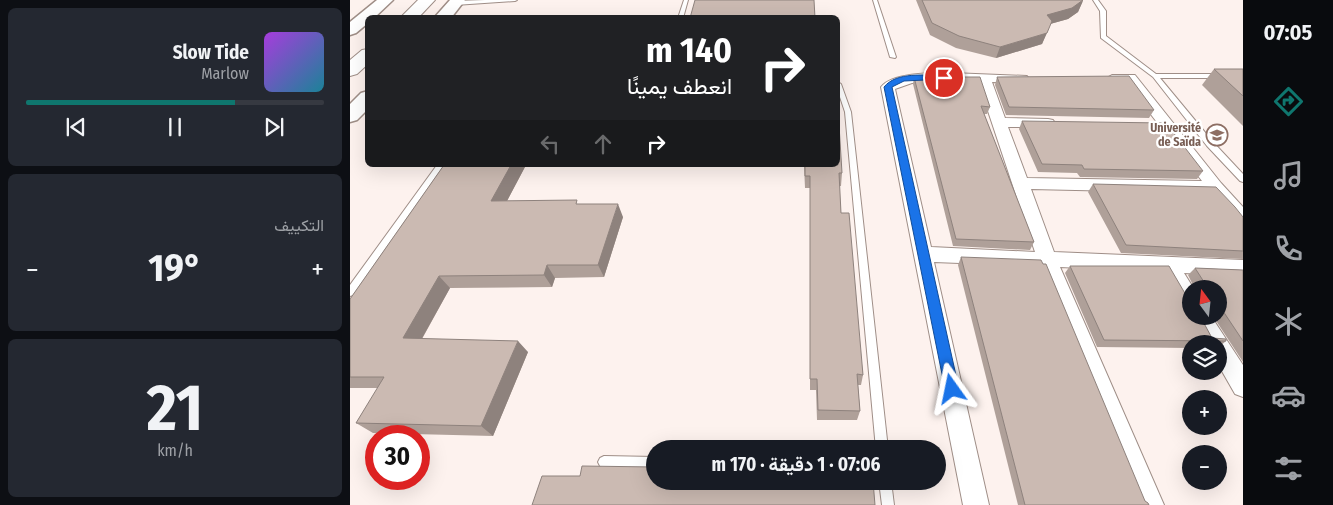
<!DOCTYPE html>
<html lang="ar">
<head>
<meta charset="utf-8">
<style>
  body { margin:0; font-family:"Fira Sans Condensed",Vazirmatn,sans-serif; background:#242831; color:#f1f3f6; direction:rtl; height:100vh; display:flex; flex-direction:column; font-size:19px; white-space:nowrap }
  * { box-sizing:border-box; margin:0 }
  p { font-size:16px; color:#9ea1a6 }
  .icon { flex:none; width:28px; height:28px; fill:none; stroke:currentColor; stroke-width:2; stroke-linecap:round; stroke-linejoin:round }
  .map { position:relative; flex:1; overflow:hidden; direction:ltr }
  .details { display:flex; flex-direction:column; gap:8px; padding:8px; background:#0d0f14; width:350px }
  .details>* { flex:none }
  .top-card { position:absolute; left:15px; top:15px; width:475px; height:152px; border-radius:8px; box-shadow:0 5px 20px #0002; direction:rtl; background:#202124; color:#fff; overflow:hidden }
  .needle { width:32px; rotate:345deg }
  .controls { position:absolute; left:832px; top:280px; display:grid; gap:10px }
  .controls a { display:grid; place-items:center; width:45px; height:45px; border-radius:50%; background:#171b24; box-shadow:0 5px 20px #0002; font-size:25px }
  .speed { position:absolute; left:15px; top:425px; display:flex; gap:10px; font-size:25px; font-weight:700; text-align:center }
  .speed>* { display:grid; place-content:center; width:65px; height:65px; border-radius:50%; background:#171b24; box-shadow:0 5px 20px #0002; line-height:1 }
  .speed .limit { border:8px solid #d22; background:#fff; color:#111 }
  .pin { position:absolute; display:grid; place-items:center; width:42px; height:42px; color:#fff; margin:-21px; border:2px solid #fff; border-radius:50%; box-shadow:0 1px 5px #0007 }
  .me { position:absolute; width:55px; margin:-28px; rotate:348deg; stroke-linejoin:round; filter:drop-shadow(0 0 4px #0008) }
  .turn { display:flex; align-items:center; gap:18px; height:105px; padding:0 25px; font-size:22px }
  .turn .icon { width:65px; height:65px; stroke-width:2.5 }
  .turn b { display:block; font-size:35px; line-height:42px }
  .lanes { display:flex; align-items:center; height:48px; padding:0 25px; background:#0003; justify-content:center; gap:25px; direction:ltr }
  .lanes .off { opacity:.35 }
  .big { font-size:38px; font-weight:700; line-height:1.1 }
  .details .widget { flex:1; display:flex; flex-direction:column; justify-content:center; gap:8px; min-width:0; padding:0 18px; border-radius:8px; background:#242831 }
  .details .dial { align-items:center; gap:0 }
  .dial b { font-size:65px; line-height:1 }
  .song { display:flex; align-items:center; gap:15px }
  .cover { width:60px; height:60px; border-radius:8px; background:linear-gradient(135deg,hsl(280 70% 55%),hsl(190 70% 35%)) }
  .played { height:5px; border-radius:2px; background:linear-gradient(90deg,#0f766e 70%,#363941 70%) }
  .keys { display:flex; justify-content:space-around; direction:ltr }
  .heat { display:flex; justify-content:space-between; align-items:center; font-size:28px; direction:ltr }
  .trip { position:absolute; left:296px; top:440px; width:300px; height:50px; border-radius:25px; background:#171b24; box-shadow:0 5px 20px #0002; font-weight:700; line-height:50px; text-align:center; direction:rtl }
  main { display:flex; flex:1; min-height:0 }
  .tabs { display:flex; flex-direction:column; width:90px; justify-content:space-around; align-items:center; background:#090b0e; color:#9ea1a6 }
  .tabs .icon { width:35px; height:35px }
  .tabs .active { color:#0f766e }
  .tabs b { font-size:22px; color:#f1f3f6 }
  .map>svg:first-child { display:block }
</style>
</head>
<body>
<main>
<nav class="tabs">
<b>07:05</b>
<svg class="icon active" aria-label="directions" viewBox="0 0 24 24"><path d="M12 3l9 9-9 9-9-9zM9 14v-3h6M13 9l2 2-2 2"/></svg>
<svg class="icon" aria-label="music" viewBox="0 0 24 24"><path d="M9 18V5l10-2v13"/><circle cx="6" cy="18" r="3"/><circle cx="16" cy="16" r="3"/></svg>
<svg class="icon" aria-label="phone" viewBox="0 0 24 24"><path d="M5 4h4l2 5-3 2q2 4 5 5l2-3 5 2v4C11 20 4 13 5 4z"/></svg>
<svg class="icon" aria-label="climate" viewBox="0 0 24 24"><path d="M12 3v18M4 7l16 10M4 17L20 7"/></svg>
<svg class="icon" aria-label="car" viewBox="0 0 24 24"><path d="M5 17H2v-5l4-1 3-4h7l3 4 3 1v5h-3M9 17h6M6 11h13"/><circle cx="7" cy="17" r="2"/><circle cx="17" cy="17" r="2"/></svg>
<svg class="icon" aria-label="filters" viewBox="0 0 24 24"><path d="M4 7h16M4 17h16"/><circle cx="9" cy="7" r="2"/><circle cx="15" cy="17" r="2"/></svg>
</nav>
<div class="map">
<svg width="893" height="505" viewBox="0 0 893 505">
  <rect width="100%" height="100%" fill="#fdf2ee"/>
  <g fill="none" stroke-linecap="round" stroke-linejoin="round">
    <g stroke="#9f8e87" stroke-width="2">
      <path id="lane" d="M 135,0 L 167,0 L 165,1 L 105,5 L 102,3 L 105,1 Z
        M 334,0 L 338,0 L 333,18 L 328,18 Z
        M 523,0 L 527,0 L 546,57 L 545,58 L 540,57 Z
        M 743,0 L 748,0 L 756,11 L 756,36 L 806,74 L 893,74 L 893,78 L 810,78 L 863,142 L 893,174 L 893,182 L 890,181 L 857,146 L 803,77 L 751,38 L 750,11 Z
        M 488,82 L 491,84 L 501,112 L 538,449 L 526,449 L 495,112 L 488,91 Z
        M 87,165 L 95,165 L 3,295 L 0,296 L 0,285 Z
        M 254,456 L 305,457 L 305,469 L 254,468 L 250,466 L 248,462 L 250,458 Z
        M 529,481 L 541,481 L 544,505 L 532,505 Z"/>
    </g>
    <g stroke="#9f8e87" stroke-width="2">
      <path id="street" d="M 601,73 L 677,76 L 679,79 L 677,82 L 672,83 L 642,82 L 655,118 L 698,119 L 703,120 L 705,123 L 703,126 L 698,127 L 658,127 L 677,178 L 852,181 L 776,82 L 762,83 L 755,79 L 762,75 L 785,75 L 871,183 L 893,207 L 893,224 L 887,222 L 860,193 L 681,189 L 704,252 L 893,260 L 893,276 L 834,273 L 844,289 L 841,289 L 841,310 L 834,308 L 813,272 L 710,267 L 814,505 L 788,505 L 691,266 L 584,262 L 639,505 L 613,505 L 531,87 C 543,72 583,73 601,73 ZM 580,81 L 628,81 L 685,252 L 581,247 L 545,89 L 562,83 Z
        M 841,313 L 841,316 L 861,316 L 893,365 L 893,397 L 885,394 L 869,366 L 869,344 L 855,344 L 840,316 Z"/>
    </g>
    <g stroke="#9f8e87" stroke-width="3">
      <path id="secondary" d="M 27,0 L 43,0 L 24,18 L 18,18 L 18,23 L 6,33 L 0,35 L 0,22 Z
        M 100,0 L 115,0 L 101,18 L 84,18 Z
        M 18,91 L 18,109 L 7,120 L 0,122 L 0,104 L 11,93 Z"/>
    </g>
    <g stroke="#9f8e87" stroke-width="2">
      <path id="primary" d="M 68,0 L 85,0 L 68,18 L 50,18 Z
        M 18,49 L 18,64 L 7,74 L 0,76 L 0,60 L 12,50 Z"/>
    </g>
    <use href="#lane" fill="#fff" fill-rule="evenodd"/>
    <use href="#street" fill="#fff" fill-rule="evenodd"/>
    <use href="#secondary" fill="#fff" fill-rule="evenodd"/>
    <use href="#primary" fill="#fff" fill-rule="evenodd"/>
  </g>
  <path fill="#afa099" d="M 566,0 L 733,0 L 728,12 L 718,19 L 700,24 L 692,44 L 646,58 L 606,48 L 580,35 Z
    M 864,69 L 893,69 L 893,126 L 852,85 Z
    M 564,77 L 640,107 L 637,114 L 634,114 L 684,242 L 680,250 L 603,246 L 563,84 Z
    M 647,77 L 804,110 L 799,118 L 656,115 L 645,85 Z
    M 672,121 L 853,171 L 847,179 L 730,177 L 727,173 L 688,172 L 669,129 Z
    M 94,165 L 176,165 L 157,201 L 229,204 L 273,217 L 254,277 L 205,278 L 202,287 L 100,288 L 72,339 L 178,352 L 143,436 L 23,433 L 6,423 L 28,388 L 0,388 L 0,299 Z
    M 454,165 L 492,173 L 491,186 L 489,186 L 491,213 L 513,375 L 511,385 L 508,385 L 510,411 L 507,420 L 467,420 L 466,390 L 460,390 L 460,188 L 455,188 Z
    M 743,184 L 893,217 L 893,259 L 771,253 L 738,192 Z
    M 611,257 L 795,501 L 799,505 L 668,505 L 608,265 Z
    M 720,266 L 840,302 L 862,338 L 876,341 L 869,347 L 869,344 L 841,344 L 841,348 L 747,347 L 715,273 Z
    M 845,268 L 893,270 L 893,362 L 863,316 L 869,316 L 869,289 L 845,289 L 838,275 Z"/>
  <path fill="#8e827d" d="M 733,1 L 728,12 L 718,19 L 693,26 L 697,15 Z
    M 697,33 L 692,44 L 646,58 L 650,47 Z
    M 161,165 L 176,165 L 150,214 L 141,201 Z
    M 268,204 L 273,217 L 254,277 L 248,265 Z
    M 197,265 L 205,278 L 202,287 L 194,275 Z
    M 89,276 L 100,288 L 66,349 L 53,338 Z
    M 168,341 L 178,352 L 143,436 L 131,426 Z"/>
  <path fill="#cbbab2" stroke="#8e827d" d="M 345,0 L 464,0 L 465,18 L 340,18 Z
    M 572,0 L 733,0 L 722,8 L 697,15 L 702,21 L 697,33 L 650,47 L 609,36 L 582,23 Z
    M 864,69 L 893,69 L 893,96 Z
    M 779,76 L 804,110 L 659,107 L 647,77 Z
    M 564,77 L 630,77 L 640,107 L 631,106 L 684,242 L 606,239 Z
    M 488,109 L 492,173 L 489,173 L 491,213 L 499,213 L 513,375 L 507,374 L 510,411 L 468,410 L 467,379 L 460,379 L 460,176 L 455,176 L 455,165 L 488,165 Z
    M 672,121 L 814,123 L 819,127 L 853,171 L 734,169 L 732,165 L 692,164 Z
    M 94,165 L 161,165 L 141,201 L 227,200 L 226,204 L 268,204 L 248,265 L 197,265 L 194,275 L 89,276 L 53,338 L 168,341 L 131,426 L 6,423 L 34,377 L 0,377 L 0,299 Z
    M 743,184 L 866,187 L 885,207 L 893,217 L 893,251 L 776,245 Z
    M 611,257 L 691,260 L 693,264 L 696,264 L 795,501 L 798,503 L 799,505 L 675,505 Z
    M 720,266 L 819,266 L 840,302 L 841,302 L 841,316 L 850,316 L 862,338 L 876,339 L 876,341 L 754,340 Z
    M 845,268 L 893,270 L 893,341 L 871,308 L 869,308 L 869,289 L 851,289 L 851,284 L 854,282 Z
    M 232,466 L 305,467 L 305,481 L 523,481 L 525,505 L 182,505 L 192,476 L 230,476 Z"/>
  <path fill="#1a73e8" stroke="#114b97" d="M 594,75 L 598,78 L 596,79 L 554,81 L 542,87 L 609,389 L 607,394 L 602,396 L 597,394 L 595,389 L 534,87 C 547,71 575,76 594,75 Z"/>
  <defs>
    <g id="university-ring" transform="scale(1.125)"><circle r="9.5" fill="#fff" stroke="#8d6e63" stroke-width="1.5"/><path d="M0-5L7-2L0 1L-7-2ZM-4 1L0 2.5L4 1V4Q0 6-4 4Z" fill="#8d6e63"/></g>
  </defs>
  <g fill-rule="evenodd">
    <use href="#university-ring" x="867" y="135"/>
  </g>
  <g text-anchor="middle" stroke-width="4.5" stroke-linejoin="round" paint-order="stroke">
    <g font-size="12" font-weight="bold" fill="#785e54" stroke="#fff" text-anchor="end">
      <text x="851" y="132">Université<tspan x="851" dy="14">de Saïda</tspan></text>
    </g>
  </g>
</svg>
<div class="controls">
<a><svg class="needle" viewBox="-14 -14 28 28"><path d="M0-13l5 13h-10z" fill="#e53935"/><path d="M0 13l5-13h-10z" fill="#9ea1a6"/></svg></a>
<a><svg class="icon" aria-label="layers" viewBox="0 0 24 24"><path d="M12 4l9 5-9 5-9-5zM3 14l9 5 9-5"/></svg></a>
<a>+</a>
<a>−</a>
</div>
<div class="speed"><div class="limit">30</div></div>
<div class="pin" style="left:594px;top:78px;background:#d93025"><svg class="icon" aria-label="arrive" viewBox="0 0 24 24"><path d="M6 21V4h12l-3 4 3 4H6"/></svg></div>
<svg class="me" style="left:602px;top:389px" viewBox="-20 -20 40 40"><path d="M0-17L14 15 0 8-14 15z" fill="#1a73e8" stroke="#fff" stroke-width="4"/></svg>
<div class="trip">07:06 · 1 دقيقة · 170 m</div>
<div class="top-card">
<div class="turn"><svg class="icon" aria-label="right" viewBox="0 0 24 24"><path d="M7 20v-9h11M14 6l5 5-5 5"/></svg><div><b>140 m</b>انعطف يمينًا</div></div>
<div class="lanes"><svg class="icon off" aria-label="left" viewBox="0 0 24 24"><path d="M17 20v-9H6M10 6l-5 5 5 5"/></svg><svg class="icon off" aria-label="ahead" viewBox="0 0 24 24"><path d="M12 20V5M6 11l6-6 6 6"/></svg><svg class="icon" aria-label="right" viewBox="0 0 24 24"><path d="M7 20v-9h11M14 6l5 5-5 5"/></svg></div>
</div>
</div>
<section class="details">
<div class="widget">
<div class="song"><i class="cover"></i><div><b>Slow Tide</b><p>Marlow</p></div></div>
<div class="played"></div>
<div class="keys"><svg class="icon" aria-label="previous" viewBox="0 0 24 24"><path d="M18 5L8 12l10 7zM5 5v14"/></svg><svg class="icon" aria-label="pause" viewBox="0 0 24 24"><path d="M8 5v14M16 5v14"/></svg><svg class="icon" aria-label="next" viewBox="0 0 24 24"><path d="M6 5l10 7-10 7zM19 5v14"/></svg></div>
</div>
<div class="widget"><p>التكييف</p>
<div class="heat"><a>−</a><b class="big">19°</b><a>+</a></div>
</div>
<div class="widget dial"><b>21</b><p>km/h</p></div>
</section>
</main>
</body>
</html>
